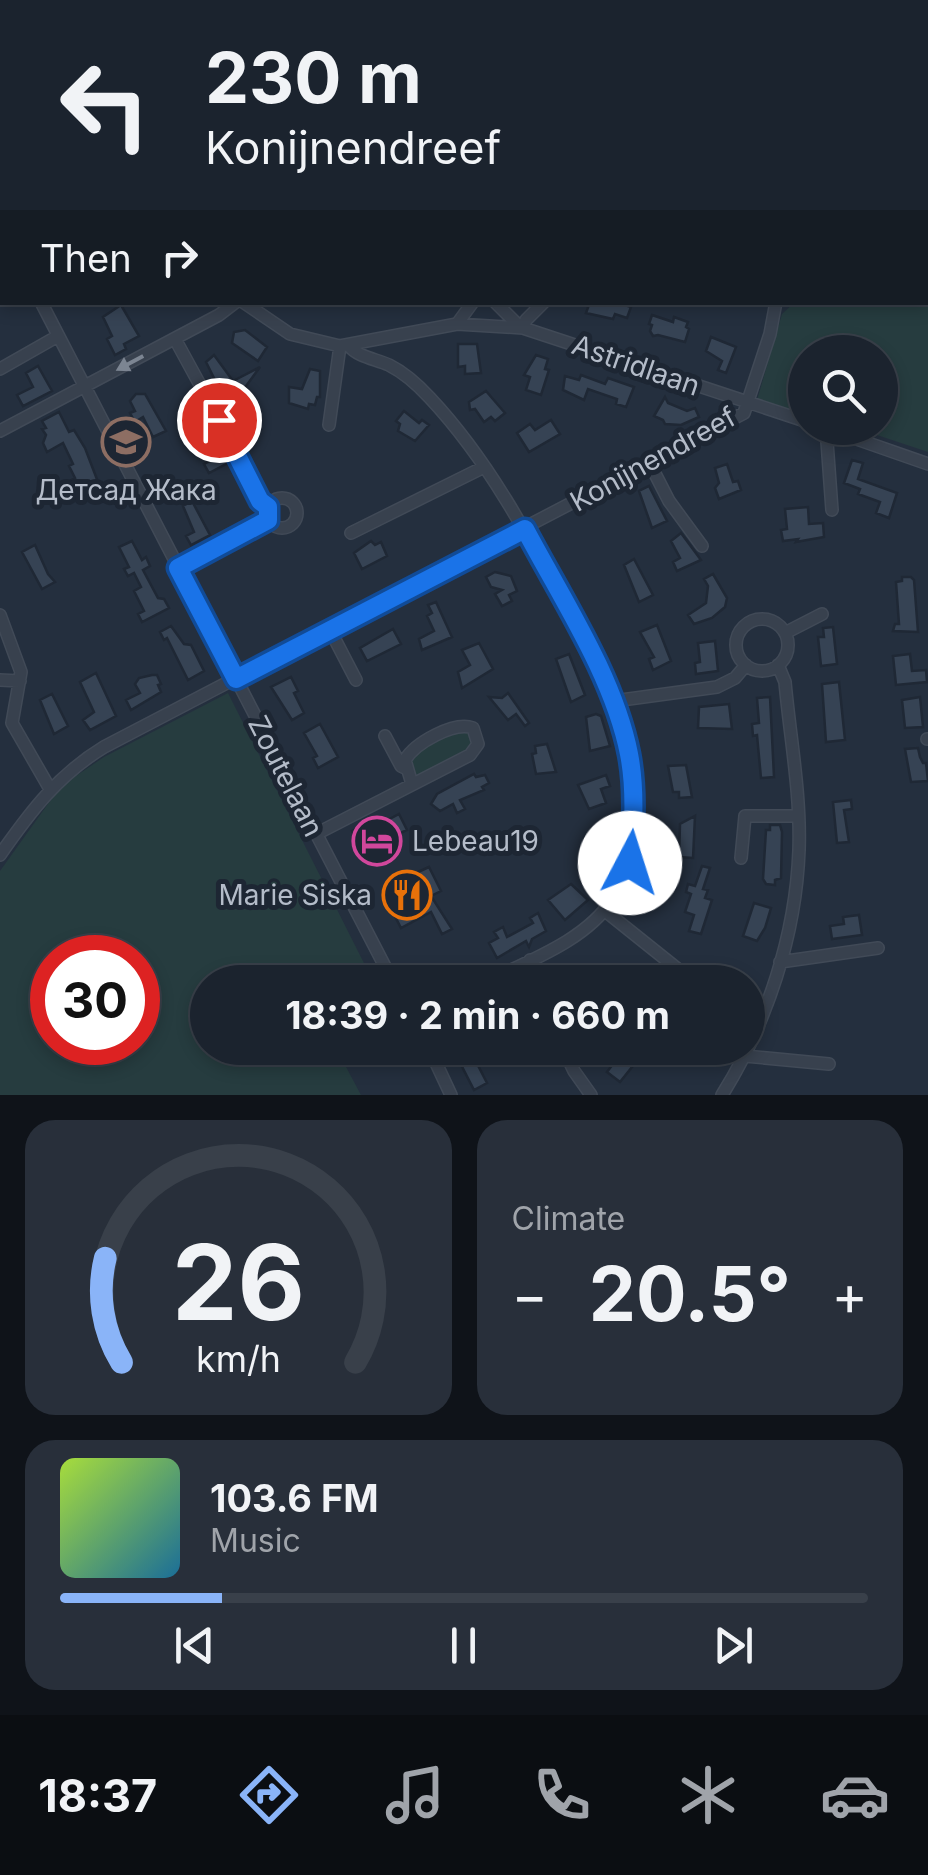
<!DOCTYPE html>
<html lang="en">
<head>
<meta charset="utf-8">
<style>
  body { margin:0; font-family:Inter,sans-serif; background:#282f3a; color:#f1f3f6; height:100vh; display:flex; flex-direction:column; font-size:38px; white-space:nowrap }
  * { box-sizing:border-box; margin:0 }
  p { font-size:32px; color:#a0a4aa }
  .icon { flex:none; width:55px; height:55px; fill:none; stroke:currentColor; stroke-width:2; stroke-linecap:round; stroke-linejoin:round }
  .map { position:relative; height:1095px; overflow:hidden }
  .side { display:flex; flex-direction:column; gap:25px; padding:25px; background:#0f1319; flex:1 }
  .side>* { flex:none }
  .guide { position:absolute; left:0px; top:0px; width:930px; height:305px; box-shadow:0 5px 15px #0003,0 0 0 2px #39404a; background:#1b232e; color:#f1f3f6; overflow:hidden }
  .controls { position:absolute; left:788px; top:335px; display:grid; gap:20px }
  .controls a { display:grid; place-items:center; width:110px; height:110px; border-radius:50%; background:#1b232e; box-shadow:0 5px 15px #0003,0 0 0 2px #39404a; font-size:50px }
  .speed { position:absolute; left:30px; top:935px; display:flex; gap:20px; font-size:50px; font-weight:700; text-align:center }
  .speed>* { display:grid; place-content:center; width:130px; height:130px; border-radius:50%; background:#1b232e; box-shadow:0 5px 15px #0003,0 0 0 2px #39404a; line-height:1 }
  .speed .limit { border:15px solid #d22; background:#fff; color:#111 }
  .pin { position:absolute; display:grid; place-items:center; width:85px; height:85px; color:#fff; margin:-42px; border:5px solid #fff; border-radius:50%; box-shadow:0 2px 10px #0007 }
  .me { position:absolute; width:110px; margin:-55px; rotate:5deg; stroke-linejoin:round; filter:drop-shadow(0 0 8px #0008) }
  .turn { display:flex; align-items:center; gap:35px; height:210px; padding:0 40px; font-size:45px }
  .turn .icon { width:130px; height:130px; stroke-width:2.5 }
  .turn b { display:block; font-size:70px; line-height:85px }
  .then { display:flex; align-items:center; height:95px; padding:0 40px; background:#0003; gap:20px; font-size:38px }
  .big { font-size:75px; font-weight:700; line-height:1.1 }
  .side .widget { flex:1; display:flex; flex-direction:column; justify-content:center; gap:15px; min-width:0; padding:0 35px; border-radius:30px; background:#282f3a }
  .side .dial { align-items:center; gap:0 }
  .dial svg { height:260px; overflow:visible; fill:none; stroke:#39404a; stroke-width:7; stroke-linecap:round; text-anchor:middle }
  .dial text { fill:#f1f3f6; stroke:none }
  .song { display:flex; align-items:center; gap:30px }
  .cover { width:120px; height:120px; border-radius:15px; background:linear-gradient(135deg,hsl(80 70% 55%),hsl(200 70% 35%)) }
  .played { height:10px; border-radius:5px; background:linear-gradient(90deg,#8ab4f8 20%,#39404a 20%) }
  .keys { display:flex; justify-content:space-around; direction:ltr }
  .heat { display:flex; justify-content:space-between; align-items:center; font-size:55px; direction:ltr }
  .side .tiles { flex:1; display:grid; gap:25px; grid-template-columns:1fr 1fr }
  .widget:last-child { grid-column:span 2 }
  .trip { position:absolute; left:190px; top:965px; width:575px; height:100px; border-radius:50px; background:#1b232e; box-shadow:0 5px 15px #0003,0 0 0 2px #39404a; font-weight:700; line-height:100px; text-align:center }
  .tab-bar { display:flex; height:160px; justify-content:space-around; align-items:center; background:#0b0e12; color:#a0a4aa }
  .tab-bar .icon { width:70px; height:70px }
  .tab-bar .current { color:#8ab4f8 }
  .tab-bar b { font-size:45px; color:#f1f3f6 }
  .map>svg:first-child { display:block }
</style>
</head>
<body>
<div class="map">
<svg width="928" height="1095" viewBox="0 0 928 1095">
  <rect width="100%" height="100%" fill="#242f3e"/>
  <path fill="#263c3f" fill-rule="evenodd" d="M 882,0 L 928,0 L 928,452 L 856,428 L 880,428 L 880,352 L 805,352 L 805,415 L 757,400 L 782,314 L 794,303 L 928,302 L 928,2 L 877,2 Z
    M 228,693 L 371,977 L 359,982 L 208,982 L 208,1048 L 336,1048 L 361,1095 L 0,1095 L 0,871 L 55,794 L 70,780 L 104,757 ZM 52,958 L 138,958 L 138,1042 L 52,1042 Z
    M 459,729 L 471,730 L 473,747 L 419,775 L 414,773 L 410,757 L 413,752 Z"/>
  <path fill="#364354" stroke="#1f2835" stroke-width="2.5" d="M 590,302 L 616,302 L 631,307 L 627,318 L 615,314 L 613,319 L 586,313 Z
    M 121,305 L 139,336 L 124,344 L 126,349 L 115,355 L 107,339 L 112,336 L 103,317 Z
    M 652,315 L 673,322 L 674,317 L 688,322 L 686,327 L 689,329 L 685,342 L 658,335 L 653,336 L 650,331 L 652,325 L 649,324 Z
    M 245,330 L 267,347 L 258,361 L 232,343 L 234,332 Z
    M 711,337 L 736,347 L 726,373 L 718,370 L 722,361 L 706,351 Z
    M 458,344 L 477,344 L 481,373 L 465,374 L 465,366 L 458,367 Z
    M 214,355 L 233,381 L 260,367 L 241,393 L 238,389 L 223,396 L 206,362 Z
    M 536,355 L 548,359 L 545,369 L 549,370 L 541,395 L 526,390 L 530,377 L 524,375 Z
    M 38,366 L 52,391 L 23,406 L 17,395 L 33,387 L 26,373 Z
    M 310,369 L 320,371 L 320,397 L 317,397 L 315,405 L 309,404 L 308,409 L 289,403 L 289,387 L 302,389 Z
    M 581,375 L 605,384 L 608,378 L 634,387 L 626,407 L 616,404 L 617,399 L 588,389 L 584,400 L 563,390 L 565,376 L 579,380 Z
    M 486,391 L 505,413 L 495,421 L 491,417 L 484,422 L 475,409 L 470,410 L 469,402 Z
    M 136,394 L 145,394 L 166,431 L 153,437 L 143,417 L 135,422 L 130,413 L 135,411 L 130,401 Z
    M 665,397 L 668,403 L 687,411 L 695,408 L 699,417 L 681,425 L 665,424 L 663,420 L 654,416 Z
    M 404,411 L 419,423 L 422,420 L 429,425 L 415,441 L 398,431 L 400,424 L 396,421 Z
    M 59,412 L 69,432 L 74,430 L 85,448 L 98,482 L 72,495 L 64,484 L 75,478 L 69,466 L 73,464 L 63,443 L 47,452 L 43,443 L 46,435 L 42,429 L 46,428 L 42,421 Z
    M 205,420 L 228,463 L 209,473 L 204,464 L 212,460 L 199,435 L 191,439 L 186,430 Z
    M 551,420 L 560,434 L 529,452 L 517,433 L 530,424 L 535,430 Z
    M 852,460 L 863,463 L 858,479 L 897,493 L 889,518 L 876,513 L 880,502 L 858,494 L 860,489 L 844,483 Z
    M 727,464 L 733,482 L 738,481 L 741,490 L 719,499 L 715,488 L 719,483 L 715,468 Z
    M 649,486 L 667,521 L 652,528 L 639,491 Z
    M 192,501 L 210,535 L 191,545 L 186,536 L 194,532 L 183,506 Z
    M 808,507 L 809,524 L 823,523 L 824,537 L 796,542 L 798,539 L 783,541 L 781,530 L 787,529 L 785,509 Z
    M 681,533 L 701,560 L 677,571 L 673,562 L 680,558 L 671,541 Z
    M 132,541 L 142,560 L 146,557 L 150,566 L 143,570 L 158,598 L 164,599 L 169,608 L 142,622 L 138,614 L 144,611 L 134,591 L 141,587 L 134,573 L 128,576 L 124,569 L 129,567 L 119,547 Z
    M 371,541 L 375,545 L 381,542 L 387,556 L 362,569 L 354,553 Z
    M 35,545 L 48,574 L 55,582 L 42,589 L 22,552 Z
    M 634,559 L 653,595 L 639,602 L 624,565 Z
    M 495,572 L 511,576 L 517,591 L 509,595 L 512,601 L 502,606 L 495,594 L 502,590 L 491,587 L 486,577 Z
    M 713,574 L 727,598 L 725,607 L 712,618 L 694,624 L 688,615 L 706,603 L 708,586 L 704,579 Z
    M 902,577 L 911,577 L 914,580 L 918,632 L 893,631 L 895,624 L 899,624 L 896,582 L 902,581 Z
    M 436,602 L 452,637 L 422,650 L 419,639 L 434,631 L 427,616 L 432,613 L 428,605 Z
    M 657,625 L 671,661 L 653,670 L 649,659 L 654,657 L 640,632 Z
    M 171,626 L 184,644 L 191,645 L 204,671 L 188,680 L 167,638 L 164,640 L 160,632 Z
    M 833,627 L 837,664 L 821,666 L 818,637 L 824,637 L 823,628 Z
    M 393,629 L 401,644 L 367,661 L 360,648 Z
    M 715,641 L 718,671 L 696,674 L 695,663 L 700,662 L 698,643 Z
    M 479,643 L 493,669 L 462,688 L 458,672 L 470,665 L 462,650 Z
    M 569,654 L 585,695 L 571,702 L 556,659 Z
    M 910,654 L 912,671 L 926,670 L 927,682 L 896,685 L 893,656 Z
    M 96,673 L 116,716 L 90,730 L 83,720 L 94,712 L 80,682 Z
    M 152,675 L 157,675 L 161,684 L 158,685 L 161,692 L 131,710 L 126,700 L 140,693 L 135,684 L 139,678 Z
    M 291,677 L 298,691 L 294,693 L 304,713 L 292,720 L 271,687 Z
    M 839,682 L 845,740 L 826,742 L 822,684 Z
    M 508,693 L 529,723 L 525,726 L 516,714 L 508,720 L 489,697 L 502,698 Z
    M 52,694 L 68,726 L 54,734 L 40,700 Z
    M 770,697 L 774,777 L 761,778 L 757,735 L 753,736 L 752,724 L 759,723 L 757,698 Z
    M 920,697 L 923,727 L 905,728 L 902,700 Z
    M 729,704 L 732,729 L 698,728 L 699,707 Z
    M 596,714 L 601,716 L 610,746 L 590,751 L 586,717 Z
    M 320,724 L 338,757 L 318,768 L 313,758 L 317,756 L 304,733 Z
    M 547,744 L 556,772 L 536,774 L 532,754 L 536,753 L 535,746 Z
    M 918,748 L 920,757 L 923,763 L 926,763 L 928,781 L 911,782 L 905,749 Z
    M 686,765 L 692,797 L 679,798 L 679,792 L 673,792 L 668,766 Z
    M 474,774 L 476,777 L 485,775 L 489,783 L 482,787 L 484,790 L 460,800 L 465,809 L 457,813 L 453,804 L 440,811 L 431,804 L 437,794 Z
    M 606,775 L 610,786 L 601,789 L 606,803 L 589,809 L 578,785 Z
    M 851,800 L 852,809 L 844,810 L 849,842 L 837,843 L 833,802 Z
    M 399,814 L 407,830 L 363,851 L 352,831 L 377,818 L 386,821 Z
    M 695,816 L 693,858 L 679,857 L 680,824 Z
    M 770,825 L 780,825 L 782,832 L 781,878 L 775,880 L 775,885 L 766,884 L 763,879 L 766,830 L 770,830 Z
    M 702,866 L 710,868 L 703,889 L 708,890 L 705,898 L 712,900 L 701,934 L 689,931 L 694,915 L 685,912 L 691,894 L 686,892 L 688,884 L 695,886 Z
    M 429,867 L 441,891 L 431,896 L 452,929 L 442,934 L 431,912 L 401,928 L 383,893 L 397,885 L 396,882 Z
    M 571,884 L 588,900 L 565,920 L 548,900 Z
    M 754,903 L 771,908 L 765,928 L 757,941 L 743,936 Z
    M 538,913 L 546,931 L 532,939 L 529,947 L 526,941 L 497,958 L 489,943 L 498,938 L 494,932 L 503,927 L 507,937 L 533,923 L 530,918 Z
    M 859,915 L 862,935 L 832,939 L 830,926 L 844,924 L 843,917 Z
    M 462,1048 L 469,1048 L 487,1083 L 474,1090 L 454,1051 Z
    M 625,1048 L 640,1057 L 620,1082 L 607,1072 Z"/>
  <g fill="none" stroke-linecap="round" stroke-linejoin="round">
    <g stroke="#414a57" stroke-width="14">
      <path id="minor" d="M 27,0 L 30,2
        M 108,0 L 108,2
        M 595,0 L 595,2
        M 270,2 L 274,0
        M 429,2 L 429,0
        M 755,2 L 756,0
        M 0,139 L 2,138
        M 0,223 L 2,228
        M 0,243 L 2,242
        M 41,302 L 393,982
        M 243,302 L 290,334 L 340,346 L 457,324 L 523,328 L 805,421
        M 495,302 L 519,326
        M 457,324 L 473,302
        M 523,328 L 526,320 L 544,302
        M 175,339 L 211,405
        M 349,346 C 358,357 376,359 389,365 C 405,373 418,385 430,398 C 491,463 532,543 573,621 C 587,647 604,674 615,702 C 636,760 649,846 612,900 C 585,941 528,961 486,982
        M 0,369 L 58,336
        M 219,420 L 260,501 L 268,507
        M 329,425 L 340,346
        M 825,428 L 928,464
        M 826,428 L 832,510
        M 0,431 L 219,315 L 236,302
        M 650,464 L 669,501 L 702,546
        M267 513a15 15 0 1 1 30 0a15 15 0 1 1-30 0Z
        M 351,533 L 484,467
        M 178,567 L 269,519
        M 0,615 L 21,672 L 12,723 L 50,789
        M736 645a26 26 0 1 1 52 0a26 26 0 1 1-52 0Z
        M 330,630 L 356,680
        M 785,633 L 822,614
        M 0,680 L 20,681
        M 614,701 L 717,687 L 735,678 L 746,665
        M 385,736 L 401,766 L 405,768
        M 927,739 L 928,739
        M 316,834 L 470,755 L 478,744 L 473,728 C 454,721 415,743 405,760 L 412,784
        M 0,855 C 30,812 58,775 104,747 L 744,413 L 770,334 L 776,302
        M 741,858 L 745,816 L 797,816
        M 604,910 L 694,982
        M 530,960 L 538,982
        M 780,962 L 878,948
        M 429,1048 L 451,1095
        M 563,1048 L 574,1071 L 591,1095
        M 745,1056 L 829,1064
        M 722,1095 C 767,1023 796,935 799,850 C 801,794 790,737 785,682 L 778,665"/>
    </g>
    <use href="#minor" stroke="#38414e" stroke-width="11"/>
  </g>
  <defs><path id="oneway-solid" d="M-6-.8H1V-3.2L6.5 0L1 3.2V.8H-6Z" transform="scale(2.5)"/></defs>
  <use fill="#7c8592" href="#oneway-solid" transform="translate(130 363) rotate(152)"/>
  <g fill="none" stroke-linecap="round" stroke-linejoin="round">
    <g stroke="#114b97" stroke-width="25">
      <path id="route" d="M 219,420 L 260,501 L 268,507 L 268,520 L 178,568 L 236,679 L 525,529 C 562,599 614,677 629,754 C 636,790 634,827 630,863"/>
    </g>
    <use href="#route" stroke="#1a73e8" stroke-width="18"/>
  </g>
  <defs>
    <g id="school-ring" transform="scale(2.5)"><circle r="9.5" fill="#1d2633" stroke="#8d6e63" stroke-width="1.5"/><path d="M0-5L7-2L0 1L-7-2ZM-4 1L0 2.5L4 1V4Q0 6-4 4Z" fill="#8d6e63"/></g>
    <g id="hotel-ring" transform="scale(2.5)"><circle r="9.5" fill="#1d2633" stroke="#d1479c" stroke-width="1.5"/><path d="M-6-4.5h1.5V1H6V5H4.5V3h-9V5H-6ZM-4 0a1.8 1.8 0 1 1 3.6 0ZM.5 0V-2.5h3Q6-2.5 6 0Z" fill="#d1479c"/></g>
    <g id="restaurant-ring" transform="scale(2.5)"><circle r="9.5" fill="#1d2633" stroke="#e8710a" stroke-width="1.5"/><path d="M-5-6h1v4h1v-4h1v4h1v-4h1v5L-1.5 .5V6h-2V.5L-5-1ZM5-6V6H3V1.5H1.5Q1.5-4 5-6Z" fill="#e8710a"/></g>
  </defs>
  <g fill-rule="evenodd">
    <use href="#school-ring" x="126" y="442"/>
    <use href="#hotel-ring" x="377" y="841"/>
    <use href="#restaurant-ring" x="407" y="895"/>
  </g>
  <g text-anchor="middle" stroke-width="10" stroke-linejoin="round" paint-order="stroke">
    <g font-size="28" fill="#b4bcc9" stroke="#1d2633">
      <text transform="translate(636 365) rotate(19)" y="10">Astridlaan</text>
      <text transform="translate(653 459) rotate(-29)" y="10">Konijnendreef</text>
      <text transform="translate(286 776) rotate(63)" y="10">Zoutelaan</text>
    </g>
    <g font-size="28" fill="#b4bcc9" stroke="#1d2633">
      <text x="126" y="500">Детсад Жака</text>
      <text x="412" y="851" text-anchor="start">Lebeau19</text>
      <text x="372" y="905" text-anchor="end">Marie Siska</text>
    </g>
  </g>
</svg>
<div class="controls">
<a><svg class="icon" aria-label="search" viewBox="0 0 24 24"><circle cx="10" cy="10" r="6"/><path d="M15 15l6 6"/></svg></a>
</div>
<div class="speed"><div class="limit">30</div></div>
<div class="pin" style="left:219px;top:420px;background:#d93025"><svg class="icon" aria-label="arrive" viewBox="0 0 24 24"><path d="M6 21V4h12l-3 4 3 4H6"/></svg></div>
<svg class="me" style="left:630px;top:863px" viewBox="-20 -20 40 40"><circle r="19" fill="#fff"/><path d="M0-13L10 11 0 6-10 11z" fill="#1a73e8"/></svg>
<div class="trip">18:39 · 2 min · 660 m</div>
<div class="guide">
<div class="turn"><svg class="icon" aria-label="left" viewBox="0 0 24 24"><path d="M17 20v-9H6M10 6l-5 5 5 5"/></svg><div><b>230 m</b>Konijnendreef</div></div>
<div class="then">Then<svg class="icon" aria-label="right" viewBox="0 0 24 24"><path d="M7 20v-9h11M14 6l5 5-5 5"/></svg></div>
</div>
</div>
<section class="side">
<div class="tiles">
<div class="widget dial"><svg viewBox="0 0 100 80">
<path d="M14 69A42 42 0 1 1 86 69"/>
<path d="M14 69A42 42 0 0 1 9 37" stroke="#8ab4f8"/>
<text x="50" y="56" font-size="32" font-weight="700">26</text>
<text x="50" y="72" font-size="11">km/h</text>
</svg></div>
<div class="widget"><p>Climate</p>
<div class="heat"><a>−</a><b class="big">20.5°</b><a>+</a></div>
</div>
<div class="widget">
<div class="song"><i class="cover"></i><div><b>103.6 FM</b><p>Music</p></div></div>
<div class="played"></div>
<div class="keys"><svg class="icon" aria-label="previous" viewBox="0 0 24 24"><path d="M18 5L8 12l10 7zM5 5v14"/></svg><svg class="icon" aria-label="pause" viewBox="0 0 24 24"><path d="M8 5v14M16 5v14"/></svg><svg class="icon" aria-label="next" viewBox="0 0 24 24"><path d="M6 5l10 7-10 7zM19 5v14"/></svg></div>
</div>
</div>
</section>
<nav class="tab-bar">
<b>18:37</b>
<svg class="icon current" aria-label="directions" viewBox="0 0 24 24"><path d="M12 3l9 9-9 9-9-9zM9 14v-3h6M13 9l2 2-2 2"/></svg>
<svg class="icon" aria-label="music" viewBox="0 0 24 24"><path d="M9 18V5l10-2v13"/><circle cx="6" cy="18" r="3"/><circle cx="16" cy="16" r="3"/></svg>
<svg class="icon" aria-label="phone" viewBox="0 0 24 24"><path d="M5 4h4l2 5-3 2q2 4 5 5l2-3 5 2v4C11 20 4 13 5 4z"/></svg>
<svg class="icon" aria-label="climate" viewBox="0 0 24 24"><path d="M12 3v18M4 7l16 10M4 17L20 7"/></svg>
<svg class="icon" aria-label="car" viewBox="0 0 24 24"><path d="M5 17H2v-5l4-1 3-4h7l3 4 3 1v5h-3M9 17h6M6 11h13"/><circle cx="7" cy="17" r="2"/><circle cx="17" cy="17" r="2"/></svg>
</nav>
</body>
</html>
